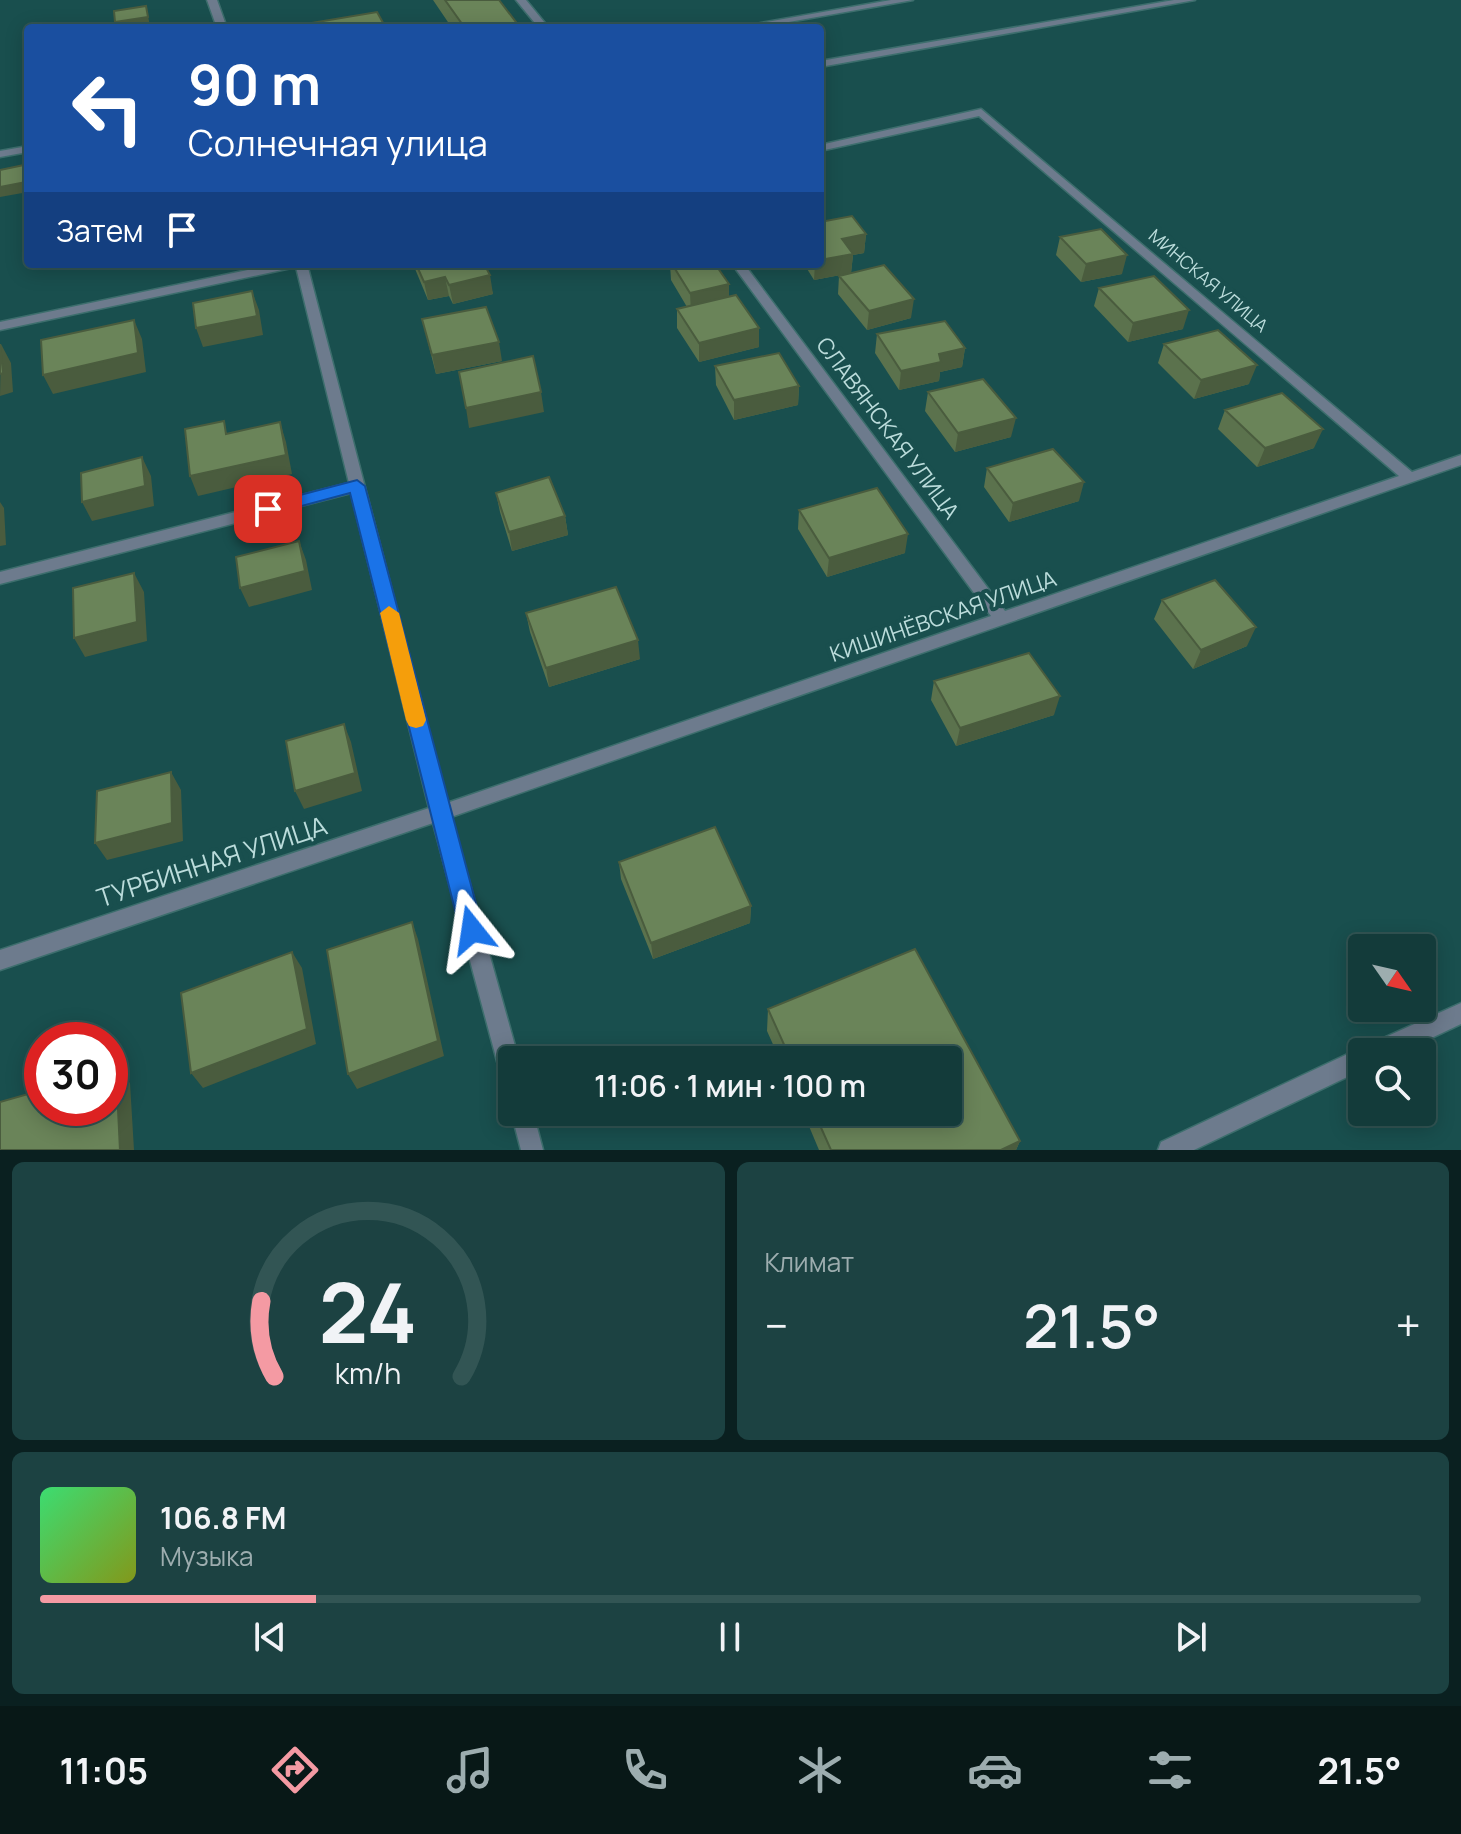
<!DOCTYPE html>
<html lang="ru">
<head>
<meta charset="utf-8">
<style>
  body { margin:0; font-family:Manrope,sans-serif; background:#1c4242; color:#f1f3f6; height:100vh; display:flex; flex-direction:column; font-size:30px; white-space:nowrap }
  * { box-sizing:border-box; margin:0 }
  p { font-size:26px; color:#9dadaf }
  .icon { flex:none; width:44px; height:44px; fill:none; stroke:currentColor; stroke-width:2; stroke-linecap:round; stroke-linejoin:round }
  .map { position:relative; height:1150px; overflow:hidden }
  .panel { display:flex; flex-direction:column; gap:12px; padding:12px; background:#0a2020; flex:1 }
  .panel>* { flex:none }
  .top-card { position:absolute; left:24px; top:24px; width:800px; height:244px; border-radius:8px; box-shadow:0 4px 20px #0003,0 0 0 2px #325554; background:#1a4fa0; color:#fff; overflow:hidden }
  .needle { width:52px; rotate:124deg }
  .fabs { position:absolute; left:1348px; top:934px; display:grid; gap:16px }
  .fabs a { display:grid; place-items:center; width:88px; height:88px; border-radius:8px; background:#133b3a; box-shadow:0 4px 20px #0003,0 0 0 2px #325554; font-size:40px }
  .speed { position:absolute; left:24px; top:1022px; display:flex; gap:16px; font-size:40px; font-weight:700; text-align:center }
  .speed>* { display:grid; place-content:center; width:104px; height:104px; border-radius:50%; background:#133b3a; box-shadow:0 4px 20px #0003,0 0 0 2px #325554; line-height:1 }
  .speed .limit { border:12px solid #d22; background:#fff; color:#111 }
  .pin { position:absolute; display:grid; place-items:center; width:68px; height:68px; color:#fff; margin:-34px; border-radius:16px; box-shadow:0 4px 12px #0006 }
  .me { position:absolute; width:88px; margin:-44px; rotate:345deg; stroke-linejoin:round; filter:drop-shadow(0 0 6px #0008) }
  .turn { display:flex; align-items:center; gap:28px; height:168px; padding:0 32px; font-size:36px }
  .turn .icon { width:104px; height:104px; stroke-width:2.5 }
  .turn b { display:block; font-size:56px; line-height:68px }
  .then { display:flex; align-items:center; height:76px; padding:0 32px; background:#0003; gap:16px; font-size:30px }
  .big { font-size:60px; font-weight:600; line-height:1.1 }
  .panel .widget { flex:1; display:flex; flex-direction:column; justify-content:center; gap:12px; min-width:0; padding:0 28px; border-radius:12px; background:#1c4242 }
  .panel .dial { align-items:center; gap:0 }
  .dial svg { height:208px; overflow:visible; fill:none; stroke:#325554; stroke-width:7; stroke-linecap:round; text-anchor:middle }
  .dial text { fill:#f1f3f6; stroke:none }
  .song { display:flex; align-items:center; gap:24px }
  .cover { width:96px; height:96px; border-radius:12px; background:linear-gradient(135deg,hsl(140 70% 55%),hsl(70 70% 35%)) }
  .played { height:8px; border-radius:4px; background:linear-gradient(90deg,#f49aa3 20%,#325554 20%) }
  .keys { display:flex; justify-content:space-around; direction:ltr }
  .heat { display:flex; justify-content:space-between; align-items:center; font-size:44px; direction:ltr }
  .panel .tiles { flex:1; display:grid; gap:12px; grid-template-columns:1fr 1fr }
  .widget:last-child { grid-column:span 2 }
  .trip { position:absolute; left:498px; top:1046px; width:464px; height:80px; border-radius:8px; background:#133b3a; box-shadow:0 4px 20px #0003,0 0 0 2px #325554; font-weight:600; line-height:80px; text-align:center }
  .tabs { display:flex; height:128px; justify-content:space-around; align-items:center; background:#081817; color:#9dadaf }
  .tabs .icon { width:56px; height:56px }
  .tabs .active { color:#f49aa3 }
  .tabs b { font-size:36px; color:#f1f3f6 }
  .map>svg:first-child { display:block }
</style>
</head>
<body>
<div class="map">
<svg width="1461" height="1150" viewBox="0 0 1461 1150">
  <rect width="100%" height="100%" fill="#194f4e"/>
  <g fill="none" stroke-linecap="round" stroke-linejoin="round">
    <g stroke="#3d6e6d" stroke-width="3">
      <path id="service" d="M 516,0 L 526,0 L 549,28 L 539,28 Z
        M 891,0 L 913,0 L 755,28 L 733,28 Z
        M 1174,0 L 1195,0 L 820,67 L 820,61 Z"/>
    </g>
    <g stroke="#3d6e6d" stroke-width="3">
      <path id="minor" d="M 207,0 L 217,0 L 227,28 L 217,28 Z
        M 981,109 L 1412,472 L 1461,455 L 1461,465 L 451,817 L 519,1060 L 512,1060 L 512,1087 L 504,1084 L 501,1076 L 433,823 L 0,970 L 0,950 L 429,808 L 351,493 L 0,584 L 0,572 L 349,483 L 296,267 L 0,330 L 0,322 L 276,264 L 307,264 L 447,803 L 991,616 L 732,264 L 744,264 L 1005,611 L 1399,476 L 979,116 L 820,151 L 820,145 Z
        M 28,146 L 28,152 L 0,157 L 0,151 Z
        M 1461,1003 L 1461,1024 L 1402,1052 L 1362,1052 L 1362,1070 L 1194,1150 L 1158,1150 L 1161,1142 L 1354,1051 L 1362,1048 L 1368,1050 L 1370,1044 Z
        M 512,1109 L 512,1112 L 533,1112 L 543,1150 L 521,1150 L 511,1112 Z"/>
    </g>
    <use href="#service" fill="#6d7b8d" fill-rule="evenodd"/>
    <use href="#minor" fill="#6d7b8d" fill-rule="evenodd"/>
  </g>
  <path fill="#5b724d" d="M 433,0 L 499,0 L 520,28 L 452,28 Z
    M 866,234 L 864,253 L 853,255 L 851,273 L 814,280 L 804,264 L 820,264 Z
    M 1060,237 L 1122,274 L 1081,282 L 1056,255 Z
    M 413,264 L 484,264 L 493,294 L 453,304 L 449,296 L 428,300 Z
    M 670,264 L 715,264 L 729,284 L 729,297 L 759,328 L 759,347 L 699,362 L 677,328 L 677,309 L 687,307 L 671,280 Z
    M 839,276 L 911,318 L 867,330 L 838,294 Z
    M 1099,288 L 1183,329 L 1128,342 L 1094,306 Z
    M 422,319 L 502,361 L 436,374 Z
    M 877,334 L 965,348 L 962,367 L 940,372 L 939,381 L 899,390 L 875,353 Z
    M 1164,344 L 1249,384 L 1194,399 L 1158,363 Z
    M 715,366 L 799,386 L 798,405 L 734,420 L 716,385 Z
    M 928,392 L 1011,437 L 955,452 L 925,411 Z
    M 1225,410 L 1314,448 L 1257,467 L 1218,429 Z
    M 987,468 L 1079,501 L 1009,522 L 984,487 Z
    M 496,493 L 565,516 L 568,535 L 512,551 L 500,512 Z
    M 799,510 L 905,553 L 827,577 L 798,529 Z
    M 1162,600 L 1247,646 L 1193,669 L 1154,619 Z
    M 526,613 L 640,659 L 549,687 L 530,632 Z
    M 934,681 L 1054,715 L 956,746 L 931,700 Z
    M 619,862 L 751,906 L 750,923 L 653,959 L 621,879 Z
    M 915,949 L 1020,1141 L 1016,1150 L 819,1150 L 803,1112 L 948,1112 L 948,1060 L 780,1060 L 767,1031 L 768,1009 Z"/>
  <path fill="#4a5c3e" d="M 146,6 L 150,26 L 136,28 L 117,28 L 115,22 Z
    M 24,165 L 28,173 L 28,192 L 0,197 L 0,187 Z
    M 823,192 L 822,210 L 820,211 L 820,193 Z
    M 866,234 L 864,253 L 853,255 L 851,273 L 814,280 L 815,264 L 820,264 L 820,260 L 842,239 Z
    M 1127,255 L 1122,274 L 1081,282 L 1086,264 Z
    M 490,275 L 493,294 L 453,304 L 449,285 Z
    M 445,277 L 449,296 L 428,300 L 424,282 Z
    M 729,284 L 729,303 L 691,312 L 690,293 Z
    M 252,291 L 259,310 L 263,335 L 203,347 L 196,328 Z
    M 914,299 L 911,318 L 867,330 L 869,311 Z
    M 1189,310 L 1183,329 L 1128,342 L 1133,323 Z
    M 134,320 L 142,339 L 146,372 L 53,394 L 43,375 Z
    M 759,328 L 759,347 L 699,362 L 699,343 Z
    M 499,342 L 502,361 L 436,374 L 432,355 Z
    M 1,344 L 11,363 L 13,392 L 0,396 Z
    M 965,348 L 962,367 L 940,372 L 939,381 L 899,390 L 901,371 L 939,354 Z
    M 1257,365 L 1249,384 L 1194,399 L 1201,380 Z
    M 799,386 L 798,405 L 734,420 L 734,400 Z
    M 541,392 L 544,412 L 469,428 L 466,408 Z
    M 1016,418 L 1011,437 L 955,452 L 958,433 Z
    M 280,422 L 286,442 L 292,474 L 198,496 L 190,476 Z
    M 1323,429 L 1314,448 L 1257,467 L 1265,448 Z
    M 142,457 L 151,476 L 154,506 L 92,521 L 82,502 Z
    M 1084,482 L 1079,501 L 1009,522 L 1013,503 Z
    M 0,502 L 4,508 L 6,545 L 0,546 Z
    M 565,516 L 568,535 L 512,551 L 509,532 Z
    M 908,534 L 905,553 L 827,577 L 829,558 Z
    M 299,541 L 306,560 L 312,590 L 249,607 L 240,588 Z
    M 134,573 L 144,592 L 147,641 L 85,657 L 74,638 Z
    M 1256,627 L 1247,646 L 1193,669 L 1201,650 Z
    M 638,640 L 640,659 L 549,687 L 546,668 Z
    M 1060,696 L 1054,715 L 956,746 L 960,728 Z
    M 344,724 L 351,742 L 362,791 L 304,809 L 295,791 Z
    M 171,772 L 181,790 L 183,841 L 107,860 L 95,843 Z
    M 751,906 L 750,923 L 653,959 L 651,943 Z
    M 412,922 L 418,939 L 444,1056 L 357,1089 L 348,1074 Z
    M 292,952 L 302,968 L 316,1044 L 203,1088 L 191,1073 Z
    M 116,1068 L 130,1083 L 134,1150 L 120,1150 Z
    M 1020,1141 L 1016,1150 L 1001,1150 Z"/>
  <path fill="#6a8459" stroke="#4a5c3e" stroke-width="2" d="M 445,0 L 499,0 L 519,26 L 511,28 L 465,28 Z
    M 146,6 L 148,17 L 115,22 L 114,11 Z
    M 377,12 L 386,28 L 293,28 L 293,26 Z
    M 24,165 L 26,182 L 0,187 L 0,170 Z
    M 852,216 L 866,234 L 842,239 L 853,254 L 820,260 L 820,222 Z
    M 1101,229 L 1127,255 L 1086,264 L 1060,237 Z
    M 416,264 L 484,264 L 490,275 L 449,285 L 445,277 L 424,282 Z
    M 672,264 L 715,264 L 729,284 L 690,293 Z
    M 884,265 L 914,299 L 869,311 L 839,276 Z
    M 1154,276 L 1189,310 L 1133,323 L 1099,288 Z
    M 252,291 L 257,316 L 196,328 L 193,303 Z
    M 736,295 L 759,328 L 699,343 L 677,309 Z
    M 486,307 L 499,342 L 432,355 L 422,319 Z
    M 134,320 L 138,353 L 43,375 L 41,340 Z
    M 945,321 L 965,348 L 939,354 L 941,362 L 901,371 L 877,334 Z
    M 1218,330 L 1257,365 L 1201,380 L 1164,344 Z
    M 0,344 L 3,373 L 0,374 Z
    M 779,353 L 799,386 L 734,400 L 715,366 Z
    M 533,356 L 541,392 L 466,408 L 459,372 Z
    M 983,379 L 1016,418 L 958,433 L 928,392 Z
    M 1282,393 L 1323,429 L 1265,448 L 1225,410 Z
    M 224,421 L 226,434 L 280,422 L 286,455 L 190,476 L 185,429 Z
    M 1053,449 L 1084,482 L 1013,503 L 987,468 Z
    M 142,457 L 145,486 L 82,502 L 81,473 Z
    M 549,477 L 565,516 L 509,532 L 496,493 Z
    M 877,488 L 908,534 L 829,558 L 799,510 Z
    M 299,541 L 305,571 L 240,588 L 236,557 Z
    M 134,573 L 137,622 L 74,638 L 73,588 Z
    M 1215,580 L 1256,627 L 1201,650 L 1162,600 Z
    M 616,587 L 638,640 L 546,668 L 526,613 Z
    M 1029,653 L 1060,696 L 960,728 L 934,681 Z
    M 344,724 L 355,773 L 295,791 L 286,741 Z
    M 171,772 L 172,823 L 95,843 L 97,791 Z
    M 715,827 L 751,906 L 651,943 L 619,862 Z
    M 412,922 L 438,1041 L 348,1074 L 327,950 Z
    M 915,949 L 1020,1141 L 1001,1150 L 831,1150 L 814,1112 L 948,1112 L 948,1060 L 791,1060 L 768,1009 Z
    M 292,952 L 307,1029 L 191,1073 L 181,993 Z
    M 116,1068 L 120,1150 L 0,1150 L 0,1102 L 42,1090 L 42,1108 L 110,1108 L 110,1070 Z"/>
  <path fill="#1a73e8" stroke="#114b97" stroke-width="2" d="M 357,480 L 365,486 L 483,930 L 480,938 L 472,941 L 464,938 L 460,930 L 350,493 L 268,515 L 259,509 L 262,505 Z"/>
  <path fill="#f59e0b" d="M 389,606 L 399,613 L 426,720 L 423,726 L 416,728 L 409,726 L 406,720 L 380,613 Z"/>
  <g text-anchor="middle" stroke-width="8" stroke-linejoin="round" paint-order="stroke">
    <g font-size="18" fill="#bbdcdb" stroke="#194f4e">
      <text transform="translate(1208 281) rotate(40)" y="6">МИНСКАЯ УЛИЦА</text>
    </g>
    <g font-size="22" fill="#bbdcdb" stroke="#194f4e">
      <text transform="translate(888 428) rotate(53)" y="8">СЛАВЯНСКАЯ УЛИЦА</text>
      <text transform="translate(943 616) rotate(-19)" y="8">КИШИНЁВСКАЯ УЛИЦА</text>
    </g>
    <g font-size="26" fill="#bbdcdb" stroke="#194f4e">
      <text transform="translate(212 862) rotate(-18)" y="9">ТУРБИННАЯ УЛИЦА</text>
    </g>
  </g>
</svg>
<div class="fabs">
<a><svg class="needle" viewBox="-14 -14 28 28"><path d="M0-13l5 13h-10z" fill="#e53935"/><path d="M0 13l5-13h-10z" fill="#9dadaf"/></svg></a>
<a><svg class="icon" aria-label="search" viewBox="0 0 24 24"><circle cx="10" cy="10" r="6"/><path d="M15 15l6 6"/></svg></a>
</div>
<div class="speed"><div class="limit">30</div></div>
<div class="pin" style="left:268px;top:509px;background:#d93025"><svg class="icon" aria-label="arrive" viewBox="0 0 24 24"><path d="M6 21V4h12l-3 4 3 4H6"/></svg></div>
<svg class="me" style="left:472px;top:930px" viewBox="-20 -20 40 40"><path d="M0-17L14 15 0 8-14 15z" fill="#1a73e8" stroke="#fff" stroke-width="4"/></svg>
<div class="trip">11:06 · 1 мин · 100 m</div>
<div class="top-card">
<div class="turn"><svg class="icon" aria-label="left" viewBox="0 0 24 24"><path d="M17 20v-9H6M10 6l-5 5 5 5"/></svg><div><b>90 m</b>Солнечная улица</div></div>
<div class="then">Затем<svg class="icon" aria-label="arrive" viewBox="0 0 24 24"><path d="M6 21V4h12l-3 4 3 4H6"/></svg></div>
</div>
</div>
<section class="panel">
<div class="tiles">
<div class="widget dial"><svg viewBox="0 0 100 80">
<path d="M14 69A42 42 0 1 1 86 69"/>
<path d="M14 69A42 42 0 0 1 9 40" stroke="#f49aa3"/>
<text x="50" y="56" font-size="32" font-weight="700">24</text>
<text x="50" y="72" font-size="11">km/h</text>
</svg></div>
<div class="widget"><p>Климат</p>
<div class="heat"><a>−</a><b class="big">21.5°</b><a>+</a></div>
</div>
<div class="widget">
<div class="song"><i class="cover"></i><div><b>106.8 FM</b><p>Музыка</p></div></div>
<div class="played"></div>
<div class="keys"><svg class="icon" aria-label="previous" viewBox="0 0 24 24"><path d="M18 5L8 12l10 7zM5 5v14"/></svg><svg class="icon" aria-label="pause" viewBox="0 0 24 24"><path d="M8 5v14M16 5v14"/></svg><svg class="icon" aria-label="next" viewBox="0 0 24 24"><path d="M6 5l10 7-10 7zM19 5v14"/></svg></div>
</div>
</div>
</section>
<nav class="tabs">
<b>11:05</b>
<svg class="icon active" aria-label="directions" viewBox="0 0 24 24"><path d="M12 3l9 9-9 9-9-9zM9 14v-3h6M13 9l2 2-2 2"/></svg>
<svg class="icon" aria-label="music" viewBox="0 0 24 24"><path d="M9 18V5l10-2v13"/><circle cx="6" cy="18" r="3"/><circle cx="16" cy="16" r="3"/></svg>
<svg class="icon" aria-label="phone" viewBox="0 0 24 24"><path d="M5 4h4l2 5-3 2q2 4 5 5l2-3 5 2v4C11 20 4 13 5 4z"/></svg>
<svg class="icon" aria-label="climate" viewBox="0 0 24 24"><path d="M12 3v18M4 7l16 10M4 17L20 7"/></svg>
<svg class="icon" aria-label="car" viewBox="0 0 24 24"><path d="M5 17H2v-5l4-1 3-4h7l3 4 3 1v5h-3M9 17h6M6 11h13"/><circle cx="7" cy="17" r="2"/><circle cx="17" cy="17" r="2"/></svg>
<svg class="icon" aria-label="filters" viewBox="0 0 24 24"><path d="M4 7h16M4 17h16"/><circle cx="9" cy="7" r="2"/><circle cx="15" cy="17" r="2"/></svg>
<b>21.5°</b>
</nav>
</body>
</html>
